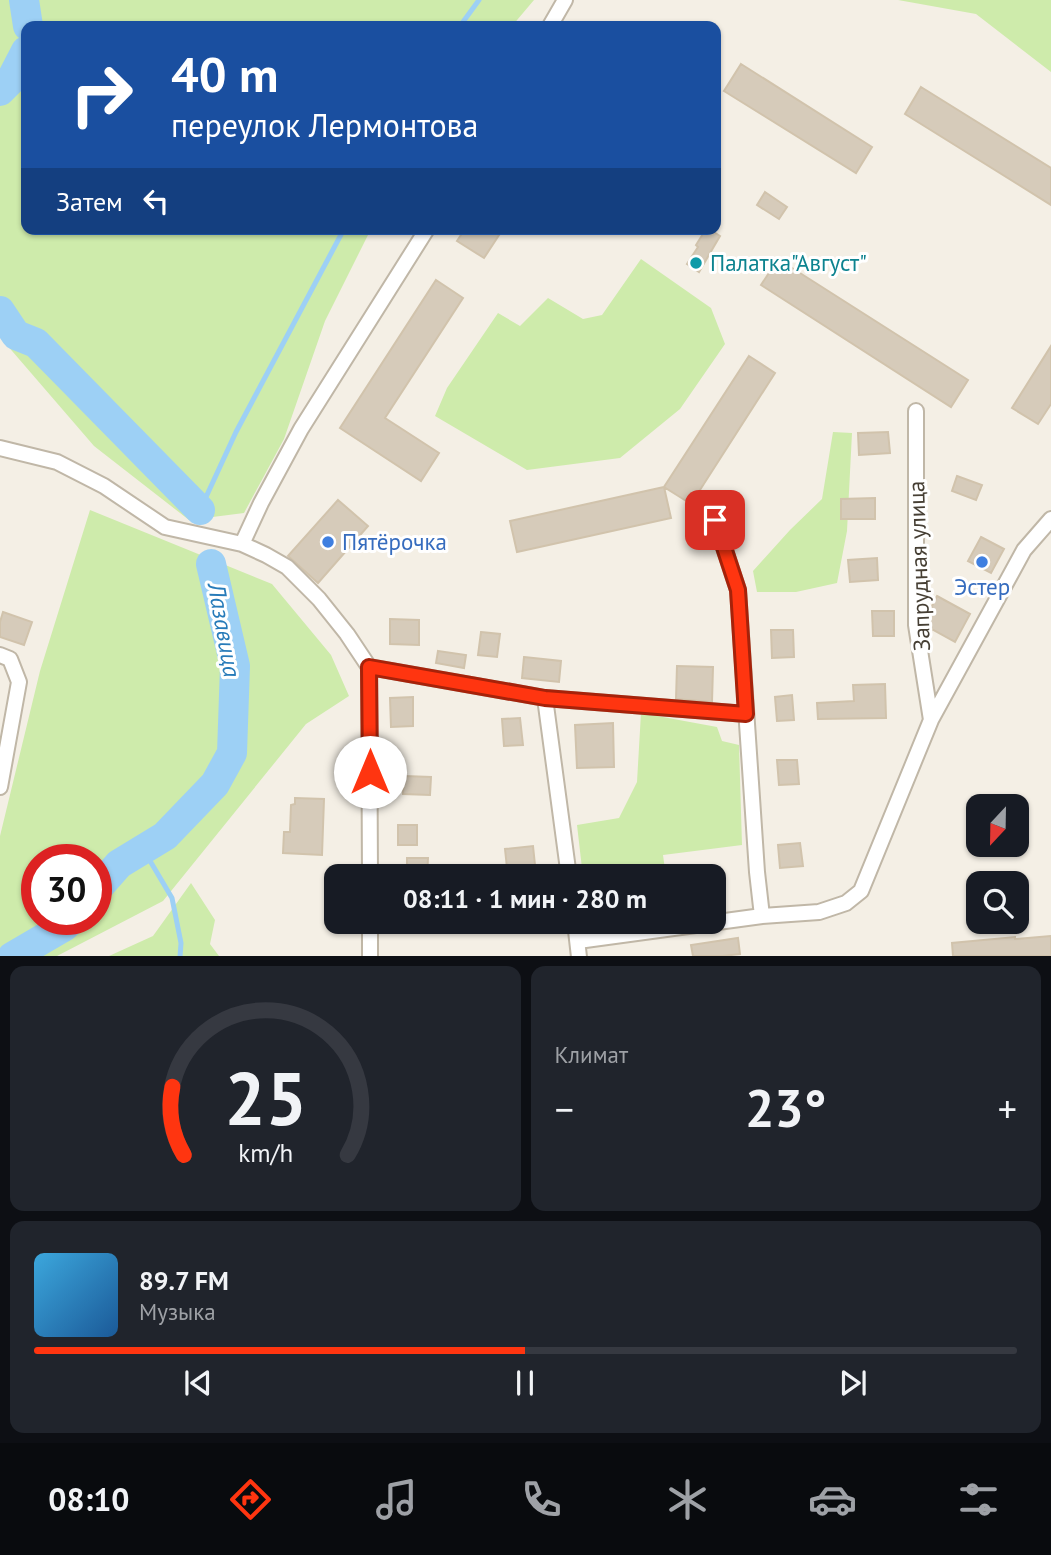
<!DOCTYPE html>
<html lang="ru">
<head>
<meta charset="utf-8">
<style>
  body { margin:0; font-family:"PT Sans",sans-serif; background:#20242c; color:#f1f3f6; height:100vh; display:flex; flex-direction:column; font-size:26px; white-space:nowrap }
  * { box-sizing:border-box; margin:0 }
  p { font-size:23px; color:#9ea1a6 }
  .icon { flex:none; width:38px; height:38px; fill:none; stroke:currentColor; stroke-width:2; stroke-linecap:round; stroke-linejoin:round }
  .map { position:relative; height:956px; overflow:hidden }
  .details { display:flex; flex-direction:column; gap:10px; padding:10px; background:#0d0f14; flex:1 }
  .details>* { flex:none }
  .hud { position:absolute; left:21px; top:21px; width:700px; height:214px; border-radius:14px; box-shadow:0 2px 5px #0004; background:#1a4fa0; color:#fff; overflow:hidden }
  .needle { width:46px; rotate:202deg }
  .buttons { position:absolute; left:966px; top:794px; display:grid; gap:14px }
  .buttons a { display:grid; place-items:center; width:63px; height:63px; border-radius:14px; background:#171b24; box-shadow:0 2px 5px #0004; font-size:35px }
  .speed { position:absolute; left:21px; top:844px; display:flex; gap:14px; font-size:35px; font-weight:700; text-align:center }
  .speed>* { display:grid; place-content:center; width:91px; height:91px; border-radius:50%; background:#171b24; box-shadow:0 2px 5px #0004; line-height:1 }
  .speed .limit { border:10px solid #d22; background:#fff; color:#111 }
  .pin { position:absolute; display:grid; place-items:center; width:60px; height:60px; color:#fff; margin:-30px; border-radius:14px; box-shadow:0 4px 10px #0006 }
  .me { position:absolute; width:77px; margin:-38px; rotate:0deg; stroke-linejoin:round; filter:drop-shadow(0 0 5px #0008) }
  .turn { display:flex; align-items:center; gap:24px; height:147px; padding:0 35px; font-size:32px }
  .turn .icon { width:91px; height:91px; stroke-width:2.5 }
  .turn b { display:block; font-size:49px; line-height:60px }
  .then { display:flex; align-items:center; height:66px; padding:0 35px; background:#0003; gap:14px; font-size:26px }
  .big { font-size:52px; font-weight:600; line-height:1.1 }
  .details .widget { flex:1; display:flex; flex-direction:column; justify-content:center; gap:10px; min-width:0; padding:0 24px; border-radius:14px; background:#20242c }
  .details .dial { align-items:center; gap:0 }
  .dial svg { height:182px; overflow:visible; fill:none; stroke:#363941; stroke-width:7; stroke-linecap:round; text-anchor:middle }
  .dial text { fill:#f1f3f6; stroke:none }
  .song { display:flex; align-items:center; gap:21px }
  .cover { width:84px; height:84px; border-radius:10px; background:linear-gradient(135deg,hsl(200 70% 55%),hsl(210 70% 35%)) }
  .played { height:7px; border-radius:4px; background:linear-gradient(90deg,#ff3510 50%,#363941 50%) }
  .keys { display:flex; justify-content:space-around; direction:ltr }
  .heat { display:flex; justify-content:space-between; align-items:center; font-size:38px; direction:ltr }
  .details .tiles { flex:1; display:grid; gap:10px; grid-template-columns:1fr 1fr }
  .widget:last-child { grid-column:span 2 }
  .trip { position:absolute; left:324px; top:864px; width:402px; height:70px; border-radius:14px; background:#171b24; box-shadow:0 2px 5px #0004; font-weight:600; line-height:70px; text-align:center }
  .tab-bar { display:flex; height:112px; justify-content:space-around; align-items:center; background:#090b0e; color:#9ea1a6 }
  .tab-bar .icon { width:49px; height:49px }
  .tab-bar .on { color:#ff3510 }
  .tab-bar b { font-size:32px; color:#f1f3f6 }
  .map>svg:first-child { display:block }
</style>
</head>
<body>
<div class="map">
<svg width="1051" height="957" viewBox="0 0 1051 957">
  <rect width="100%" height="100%" fill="#f4efe5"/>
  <path fill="#ceebab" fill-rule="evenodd" d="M 0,0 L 534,0 L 512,26 L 26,26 L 26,229 L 371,229 L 325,321 L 284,439 L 244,513 L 189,520 L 94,446 L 0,337 Z
    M 898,0 L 1051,0 L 1051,72 L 976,14 Z
    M 641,259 L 711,308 L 725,344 L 680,409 L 620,458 L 527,470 L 435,416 L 447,388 L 498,313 L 520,326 L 548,298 L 583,319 L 602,315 Z
    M 833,432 L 852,433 L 847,531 L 837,583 L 796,592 L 757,592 L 753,571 L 790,530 L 822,499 Z
    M 90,510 L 272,584 L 331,655 L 349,696 L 306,724 L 163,901 L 57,956 L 0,956 L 0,836 L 40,671 ZM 37,859 L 96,859 L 96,919 L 37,919 Z
    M 641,713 L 717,727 L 722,741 L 739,745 L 742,845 L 663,855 L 666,877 L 583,877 L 577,825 L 619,818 L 637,782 Z
    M 191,883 L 215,920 L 210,944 L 219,956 L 109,956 L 153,936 Z"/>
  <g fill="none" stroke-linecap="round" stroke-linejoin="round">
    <path stroke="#9dd0f5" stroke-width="5" d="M 460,26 L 479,0
      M 200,510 L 236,432 L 344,229
      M 143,849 L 172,898 L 181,943 L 180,957"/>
    <path stroke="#9dd0f5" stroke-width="30" d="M 24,0 L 28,26
      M 0,91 L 11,80 L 26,51
      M 0,311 L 16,335 L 36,343 L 200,510
      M 96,890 L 119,864 L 165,836 L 215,784 L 232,753 L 235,666 L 211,564
      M 12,957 L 65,926 L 72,919"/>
  </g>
  <path fill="#d6cbba" stroke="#d1c3ac" stroke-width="2" d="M 741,64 L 872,147 L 856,173 L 724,91 Z
    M 921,87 L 1051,168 L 1051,205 L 905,114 Z
    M 765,192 L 787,207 L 779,219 L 757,205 Z
    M 465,229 L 503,229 L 484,258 L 457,241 Z
    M 706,229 L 709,229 L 720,236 L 699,272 L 687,264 L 698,247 L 696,245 Z
    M 778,259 L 968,380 L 951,407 L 761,285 Z
    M 436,280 L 463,298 L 385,418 L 439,453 L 421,481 L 340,428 Z
    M 1051,346 L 1051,404 L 1038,424 L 1012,408 Z
    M 749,356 L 775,373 L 691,504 L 664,487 Z
    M 888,432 L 890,453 L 859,455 L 858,433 Z
    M 957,476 L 982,485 L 976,500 L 952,491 Z
    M 664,487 L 671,518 L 517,552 L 510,521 Z
    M 875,498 L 875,519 L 841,519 L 841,499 Z
    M 338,500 L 368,526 L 318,583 L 288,556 Z
    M 981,537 L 1004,549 L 991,573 L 968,561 Z
    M 877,558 L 878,580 L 850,582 L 848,560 Z
    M 937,596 L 970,614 L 955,642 L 926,626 L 926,618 Z
    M 872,611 L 894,611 L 894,636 L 873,636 Z
    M 3,612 L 32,622 L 24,645 L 0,637 L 0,622 Z
    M 390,619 L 419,620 L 419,645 L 390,644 Z
    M 771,630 L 793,630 L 794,657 L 772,658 Z
    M 481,632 L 500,634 L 497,657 L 478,655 Z
    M 438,651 L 466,655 L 464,668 L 436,663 Z
    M 524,657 L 561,661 L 559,682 L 522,678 Z
    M 677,666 L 713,667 L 712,702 L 676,699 Z
    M 885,684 L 886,718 L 818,719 L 817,703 L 854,701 L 853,685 Z
    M 792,695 L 794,720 L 777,721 L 775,697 Z
    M 413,697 L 413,726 L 391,727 L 390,698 Z
    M 520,718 L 523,745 L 504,746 L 502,719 Z
    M 613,723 L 614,767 L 577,768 L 575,725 Z
    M 777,760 L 797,760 L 799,784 L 779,785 Z
    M 404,776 L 431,777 L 430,795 L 403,794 Z
    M 295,798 L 324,799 L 322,855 L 283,853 L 284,832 L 290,832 L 291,805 L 295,804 Z
    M 398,825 L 417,825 L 417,845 L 398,845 Z
    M 800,843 L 803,866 L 780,868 L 778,845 Z
    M 533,846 L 535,865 L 507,868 L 505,849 Z
    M 407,858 L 428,858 L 427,877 L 407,877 Z
    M 1051,936 L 1051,956 L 953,956 L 952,943 L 1015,937 L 1015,939 Z
    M 738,938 L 740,954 L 723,956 L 693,956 L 691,945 Z"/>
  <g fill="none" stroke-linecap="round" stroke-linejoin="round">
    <g stroke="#c0b7a7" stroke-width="18">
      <path id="street" d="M 550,26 L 565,0
        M 916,411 L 916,625 L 931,720
        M 0,448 L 57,462 L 104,486 L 165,527 L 242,544 L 266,555 L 287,567 L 319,599 L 347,634 L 369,667 L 545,698 L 746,714
        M 715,520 L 738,590 L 757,872 L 762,916
        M 242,544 L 261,503 L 301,429 L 427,229
        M 0,655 L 10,659 L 19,682 L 0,787
        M 369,667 L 370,877
        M 545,698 L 569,877
        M 370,922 L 370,957
        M 575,922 L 579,957
        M 578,941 L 762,916 L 819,912 L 846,903 L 861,891 L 931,720 L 1024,550 L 1051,519"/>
    </g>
    <use href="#street" stroke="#fff" stroke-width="14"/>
  </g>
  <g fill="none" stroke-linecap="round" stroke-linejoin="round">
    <g stroke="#a6220a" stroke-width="18">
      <path id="route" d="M 370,772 L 369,667 L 545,698 L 746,714 L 738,590 L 715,520"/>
    </g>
    <use href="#route" stroke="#ff3510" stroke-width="12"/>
  </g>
  <circle fill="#0f9aa8" stroke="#fff" stroke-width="2.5" cx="696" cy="263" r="7"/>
  <g fill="#3f7fe0" stroke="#fff" stroke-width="2.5">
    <circle cx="328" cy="542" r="7"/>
    <circle cx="982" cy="562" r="7"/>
  </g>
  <g text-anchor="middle" stroke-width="6" stroke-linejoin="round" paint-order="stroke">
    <g font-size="23" fill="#0d838f" stroke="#fff" text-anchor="start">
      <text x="710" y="271">Палатка"Август"</text>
    </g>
    <g font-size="23" fill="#366cbe" stroke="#fff" text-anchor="start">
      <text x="342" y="550">Пятёрочка</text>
      <text x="982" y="595" text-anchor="middle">Эстер</text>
    </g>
    <g font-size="23" fill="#463f34" stroke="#fff">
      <text transform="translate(919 566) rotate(-92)" y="8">Запрудная улица</text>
    </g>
    <g font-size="24" font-style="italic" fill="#277bb9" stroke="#fff">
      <text transform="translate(224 630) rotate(80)" y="8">Лазавица</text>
    </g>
  </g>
</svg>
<div class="buttons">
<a><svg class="needle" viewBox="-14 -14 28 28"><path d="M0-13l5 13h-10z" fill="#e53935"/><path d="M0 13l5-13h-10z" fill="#9ea1a6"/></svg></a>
<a><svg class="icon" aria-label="search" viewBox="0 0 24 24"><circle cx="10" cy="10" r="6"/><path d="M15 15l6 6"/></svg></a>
</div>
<div class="speed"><div class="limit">30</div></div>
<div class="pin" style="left:715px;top:520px;background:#d93025"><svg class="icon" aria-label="arrive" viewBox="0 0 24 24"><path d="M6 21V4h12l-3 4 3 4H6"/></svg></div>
<svg class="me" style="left:370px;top:772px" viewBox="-20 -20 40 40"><circle r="19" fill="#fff"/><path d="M0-13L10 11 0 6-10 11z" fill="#ff3510"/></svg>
<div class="trip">08:11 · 1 мин · 280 m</div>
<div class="hud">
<div class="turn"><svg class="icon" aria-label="right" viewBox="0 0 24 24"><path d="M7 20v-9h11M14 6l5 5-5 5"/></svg><div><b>40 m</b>переулок Лермонтова</div></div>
<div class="then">Затем<svg class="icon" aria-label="left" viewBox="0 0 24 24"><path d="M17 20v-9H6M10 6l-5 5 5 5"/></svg></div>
</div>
</div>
<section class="details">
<div class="tiles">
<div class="widget dial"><svg viewBox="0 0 100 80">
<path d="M14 69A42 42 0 1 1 86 69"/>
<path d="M14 69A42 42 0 0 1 9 39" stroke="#ff3510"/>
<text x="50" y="56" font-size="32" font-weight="700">25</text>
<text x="50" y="72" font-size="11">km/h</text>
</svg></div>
<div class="widget"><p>Климат</p>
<div class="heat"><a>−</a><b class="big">23°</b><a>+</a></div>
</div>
<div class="widget">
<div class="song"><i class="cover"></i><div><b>89.7 FM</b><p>Музыка</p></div></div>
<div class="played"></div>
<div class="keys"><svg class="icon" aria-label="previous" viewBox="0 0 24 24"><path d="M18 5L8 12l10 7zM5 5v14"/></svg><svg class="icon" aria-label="pause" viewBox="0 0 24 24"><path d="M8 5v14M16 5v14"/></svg><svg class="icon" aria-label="next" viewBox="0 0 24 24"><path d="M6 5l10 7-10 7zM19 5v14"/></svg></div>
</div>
</div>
</section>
<nav class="tab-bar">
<b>08:10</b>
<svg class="icon on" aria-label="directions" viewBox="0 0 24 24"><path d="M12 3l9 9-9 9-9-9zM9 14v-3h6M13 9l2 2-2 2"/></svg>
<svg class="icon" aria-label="music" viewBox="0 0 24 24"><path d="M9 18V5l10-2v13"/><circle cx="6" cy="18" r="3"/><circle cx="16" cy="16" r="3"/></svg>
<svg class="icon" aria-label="phone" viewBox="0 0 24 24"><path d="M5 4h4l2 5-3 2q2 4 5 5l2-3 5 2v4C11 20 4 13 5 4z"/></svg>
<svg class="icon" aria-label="climate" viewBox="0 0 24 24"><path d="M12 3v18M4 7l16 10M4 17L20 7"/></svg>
<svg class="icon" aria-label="car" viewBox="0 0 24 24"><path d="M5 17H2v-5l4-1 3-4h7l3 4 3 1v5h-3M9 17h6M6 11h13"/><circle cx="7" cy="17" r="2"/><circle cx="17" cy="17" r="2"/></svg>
<svg class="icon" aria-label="filters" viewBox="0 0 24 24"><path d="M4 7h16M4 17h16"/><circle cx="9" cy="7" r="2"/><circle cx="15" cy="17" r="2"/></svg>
</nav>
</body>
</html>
